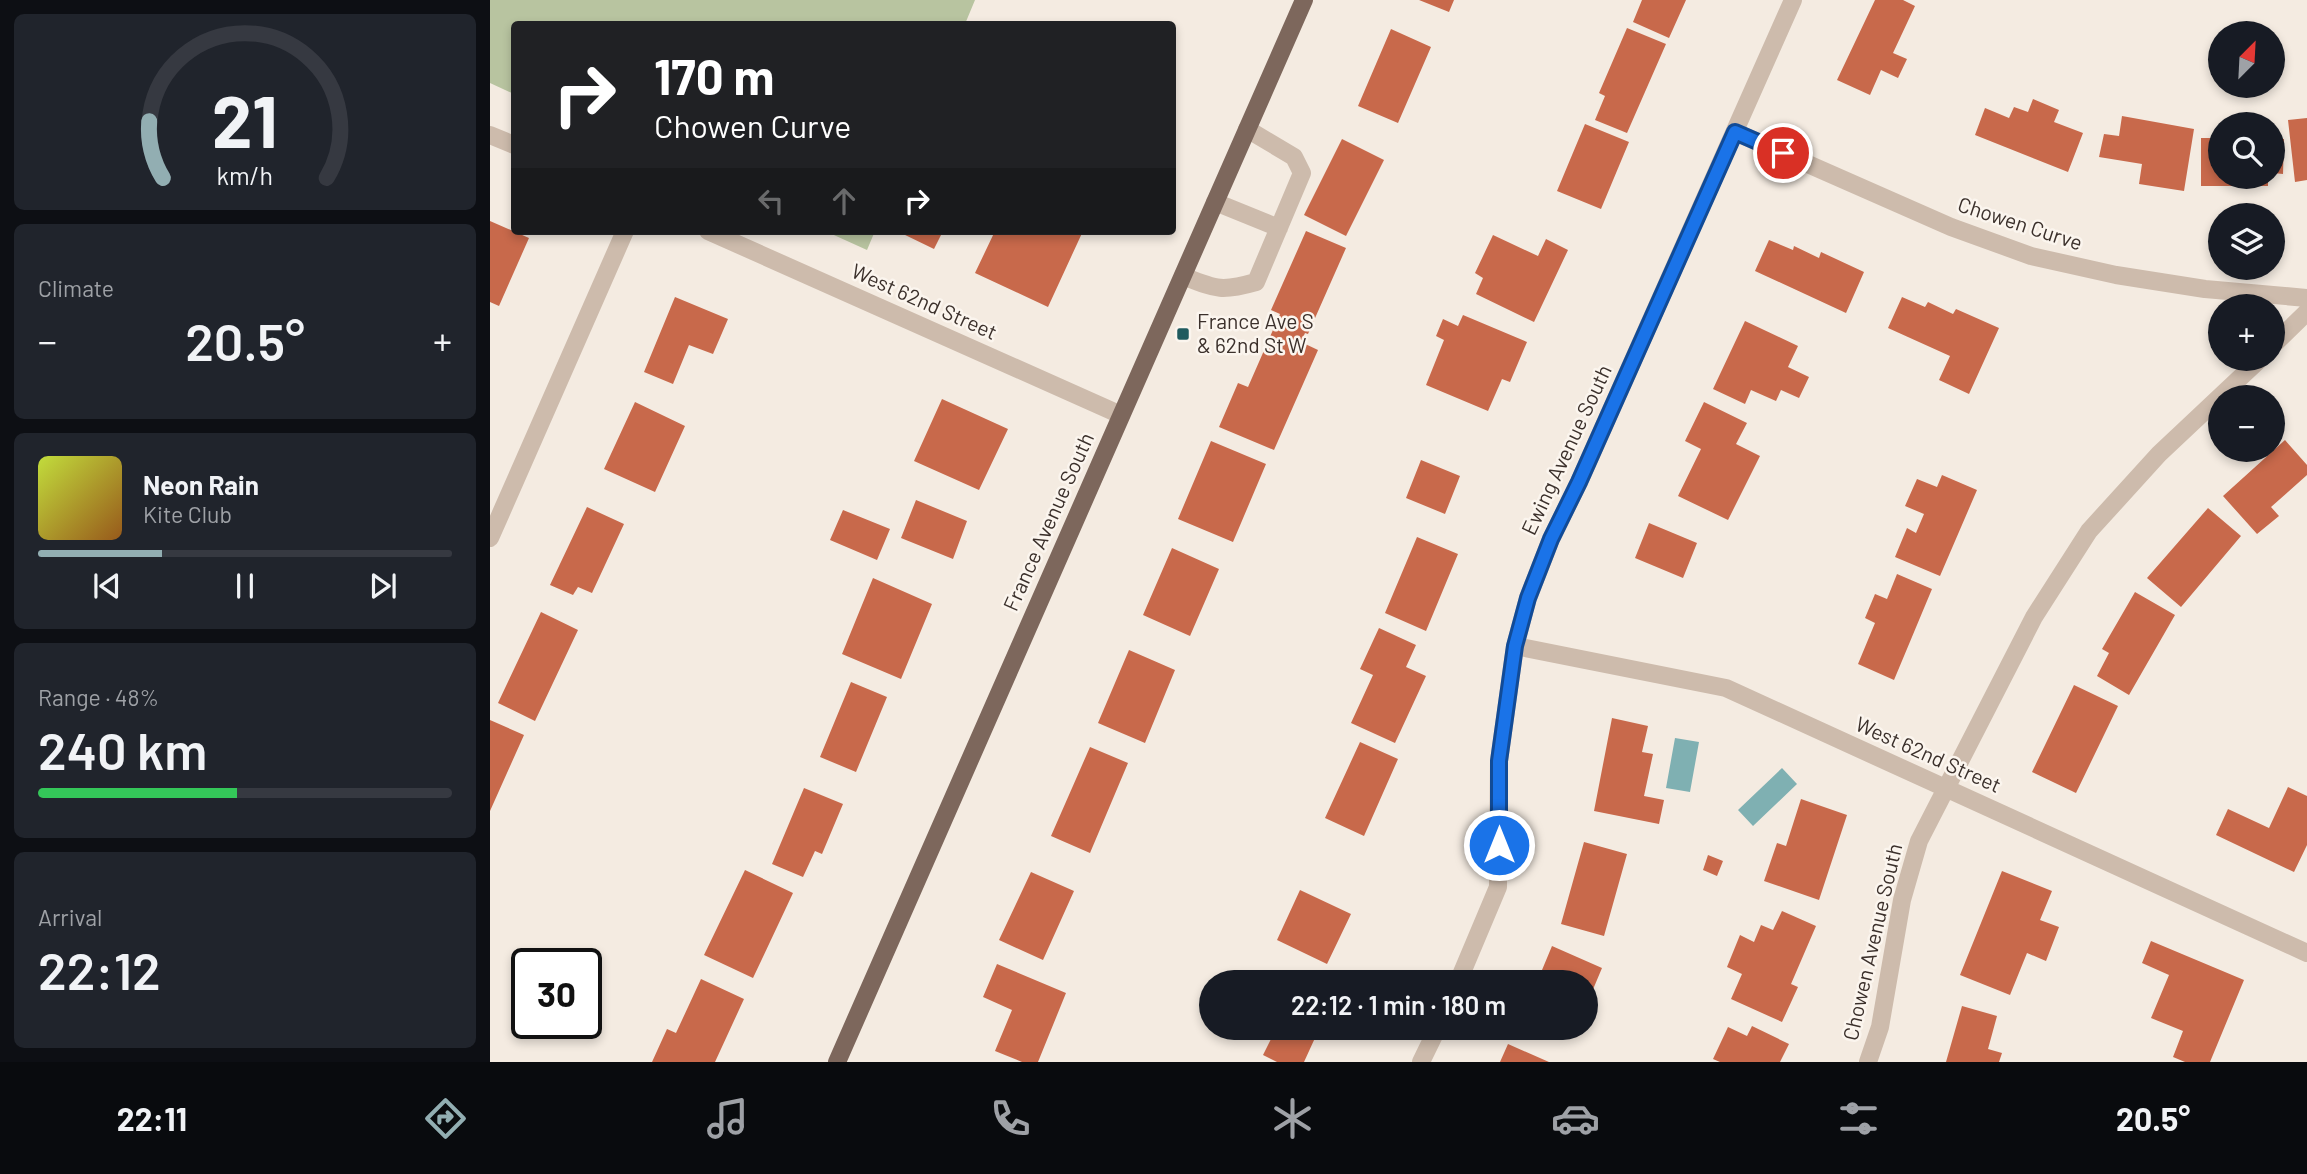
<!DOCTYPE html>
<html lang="en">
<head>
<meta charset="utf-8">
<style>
  body { margin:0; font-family:Barlow,sans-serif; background:#20242c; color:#f1f3f6; height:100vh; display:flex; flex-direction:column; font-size:26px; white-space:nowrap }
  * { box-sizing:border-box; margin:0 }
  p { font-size:23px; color:#9ea1a6 }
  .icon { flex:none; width:38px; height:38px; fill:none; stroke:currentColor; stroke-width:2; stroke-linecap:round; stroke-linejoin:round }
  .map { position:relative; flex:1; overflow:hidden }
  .side { display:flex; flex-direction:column; gap:14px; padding:14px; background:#0d0f14; width:490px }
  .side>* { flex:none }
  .hud { position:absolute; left:21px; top:21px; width:665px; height:214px; border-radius:7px; box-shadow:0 4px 10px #0003; background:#202124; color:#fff; overflow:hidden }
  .needle { width:46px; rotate:24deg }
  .tools { position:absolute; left:1718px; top:21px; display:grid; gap:14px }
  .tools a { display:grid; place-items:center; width:77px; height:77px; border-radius:50%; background:#171b24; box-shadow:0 4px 10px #0003; font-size:35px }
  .speed { position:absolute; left:21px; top:948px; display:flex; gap:14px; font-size:35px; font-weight:700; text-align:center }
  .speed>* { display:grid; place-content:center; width:91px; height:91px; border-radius:50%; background:#171b24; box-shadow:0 4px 10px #0003; line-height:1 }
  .speed .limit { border:4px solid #111; border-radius:10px; background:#fff; color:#111 }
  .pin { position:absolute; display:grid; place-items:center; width:60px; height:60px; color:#fff; margin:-30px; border:4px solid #fff; border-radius:50%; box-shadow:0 2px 7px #0007 }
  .me { position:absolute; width:77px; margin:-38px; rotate:0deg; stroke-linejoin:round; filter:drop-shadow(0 0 5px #0008) }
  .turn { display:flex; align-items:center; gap:24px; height:147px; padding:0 28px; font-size:32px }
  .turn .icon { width:91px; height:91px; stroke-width:2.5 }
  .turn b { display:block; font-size:49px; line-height:60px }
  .lanes { display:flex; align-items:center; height:66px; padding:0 28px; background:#0003; justify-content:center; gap:35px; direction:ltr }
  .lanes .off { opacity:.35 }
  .big { font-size:52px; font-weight:600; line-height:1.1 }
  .side .tile { flex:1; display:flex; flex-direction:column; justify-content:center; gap:10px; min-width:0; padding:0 24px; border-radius:10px; background:#20242c }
  .side .dial { align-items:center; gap:0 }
  .dial svg { height:182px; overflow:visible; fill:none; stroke:#363941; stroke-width:7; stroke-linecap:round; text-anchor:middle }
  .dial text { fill:#f1f3f6; stroke:none }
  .song { display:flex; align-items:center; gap:21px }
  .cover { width:84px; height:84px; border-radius:10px; background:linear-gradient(135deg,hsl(70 70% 55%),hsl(30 70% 35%)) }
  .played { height:7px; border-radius:4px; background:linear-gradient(90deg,#92aeb2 30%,#363941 30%) }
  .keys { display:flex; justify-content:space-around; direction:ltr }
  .heat { display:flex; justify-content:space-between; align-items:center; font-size:38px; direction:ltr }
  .charge { height:10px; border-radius:5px; background:linear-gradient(90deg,#34c759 48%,#363941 0) }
  .trip { position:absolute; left:709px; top:970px; width:399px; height:70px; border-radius:35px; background:#171b24; box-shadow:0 4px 10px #0003; font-weight:600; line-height:70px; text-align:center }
  .tab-bar { display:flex; height:112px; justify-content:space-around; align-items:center; background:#090b0e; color:#9ea1a6 }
  .tab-bar .icon { width:49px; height:49px }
  .tab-bar .selected { color:#92aeb2 }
  .tab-bar b { font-size:32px; color:#f1f3f6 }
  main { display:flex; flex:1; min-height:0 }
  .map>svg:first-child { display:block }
</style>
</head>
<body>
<main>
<section class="side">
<div class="tile dial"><svg viewBox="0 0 100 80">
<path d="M14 69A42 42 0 1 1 86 69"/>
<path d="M14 69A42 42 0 0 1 8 44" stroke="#92aeb2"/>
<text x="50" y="56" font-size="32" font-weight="700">21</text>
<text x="50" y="72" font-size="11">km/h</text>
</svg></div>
<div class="tile"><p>Climate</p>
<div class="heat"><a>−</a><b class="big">20.5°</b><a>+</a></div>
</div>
<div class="tile">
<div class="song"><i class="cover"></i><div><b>Neon Rain</b><p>Kite Club</p></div></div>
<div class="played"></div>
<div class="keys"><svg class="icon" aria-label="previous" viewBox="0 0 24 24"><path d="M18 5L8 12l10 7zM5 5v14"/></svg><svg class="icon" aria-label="pause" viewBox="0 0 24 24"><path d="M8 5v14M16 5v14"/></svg><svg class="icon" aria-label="next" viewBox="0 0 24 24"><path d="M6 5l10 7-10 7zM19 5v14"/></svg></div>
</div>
<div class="tile"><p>Range · 48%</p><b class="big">240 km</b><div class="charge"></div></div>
<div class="tile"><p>Arrival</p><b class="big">22:12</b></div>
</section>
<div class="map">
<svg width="1817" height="1062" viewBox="0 0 1817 1062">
  <rect width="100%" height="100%" fill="#f4ebe1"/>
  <path fill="#b8c4a0" d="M 0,0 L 485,0 L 475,24 L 24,24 L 24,94 L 0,83 Z
    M 335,231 L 385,231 L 377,250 Z"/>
  <path fill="#7fb0b2" d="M 1185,738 L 1209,742 L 1200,792 L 1176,788 Z
    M 1292,768 L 1307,784 L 1263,826 L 1248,810 Z"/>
  <path fill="#c8694b" d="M 929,0 L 964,0 L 959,12 Z
    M 1152,0 L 1196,0 L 1179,38 L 1143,22 Z
    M 1385,0 L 1413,0 L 1425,6 L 1403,53 L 1417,59 L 1408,78 L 1391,70 L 1380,95 L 1347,80 Z
    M 1137,28 L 1176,44 L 1137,133 L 1105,120 L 1115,96 L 1109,93 Z
    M 901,29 L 941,47 L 908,123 L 868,106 Z
    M 1543,99 L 1569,110 L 1564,122 L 1593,133 L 1578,172 L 1485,135 L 1495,108 L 1519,118 L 1524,107 L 1538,112 Z
    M 1632,116 L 1704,129 L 1694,191 L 1649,184 L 1652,164 L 1609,157 L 1614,134 L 1629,136 Z
    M 1817,118 L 1817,180 L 1805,182 L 1798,120 Z
    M 1095,124 L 1139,142 L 1111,209 L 1067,191 Z
    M 1711,138 L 1731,138 L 1731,177 L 1778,177 L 1778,186 L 1711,186 Z
    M 1783,138 L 1794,139 L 1793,174 L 1783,173 Z
    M 852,139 L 894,160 L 856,236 L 814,215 Z
    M 0,221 L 39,238 L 9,306 L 0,302 Z
    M 412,231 L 453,231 L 444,249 L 411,233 Z
    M 505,231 L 593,231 L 558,307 L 485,273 Z
    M 816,231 L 856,248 L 818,334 L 815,333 L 811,342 L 828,350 L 784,450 L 729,427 L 748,383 L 758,387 L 790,314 L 781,310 Z
    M 1003,235 L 1048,256 L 1056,239 L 1078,250 L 1044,322 L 986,294 L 993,278 L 985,273 Z
    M 1279,240 L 1303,250 L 1304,246 L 1329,258 L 1331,252 L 1374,272 L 1356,313 L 1265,271 Z
    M 185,297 L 238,319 L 223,354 L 199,345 L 183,384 L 154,372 Z
    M 1412,297 L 1435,307 L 1438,302 L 1463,314 L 1466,309 L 1509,328 L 1479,394 L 1449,380 L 1460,356 L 1398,328 Z
    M 973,315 L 1037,342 L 1020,382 L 1012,379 L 998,411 L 936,385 L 954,340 L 946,336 L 953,319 L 968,326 Z
    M 1255,321 L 1308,346 L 1298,367 L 1319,377 L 1309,398 L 1291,390 L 1286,401 L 1261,390 L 1255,404 L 1223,389 Z
    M 452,399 L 518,429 L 489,490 L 424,461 Z
    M 145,402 L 195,426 L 165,492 L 114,469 Z
    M 1214,402 L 1257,423 L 1246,444 L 1270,456 L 1238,520 L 1188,496 L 1211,449 L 1195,441 Z
    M 1795,440 L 1817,465 L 1817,475 L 1781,507 L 1789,516 L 1767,534 L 1733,496 Z
    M 721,441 L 776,464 L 743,542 L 688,519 Z
    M 931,460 L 970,476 L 955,514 L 916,498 Z
    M 1452,475 L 1487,490 L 1450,576 L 1405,557 L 1417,528 L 1426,533 L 1434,514 L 1415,506 L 1427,479 L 1447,487 Z
    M 426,500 L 477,521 L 463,559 L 411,538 Z
    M 97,507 L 134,524 L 102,593 L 88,587 L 83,595 L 60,585 Z
    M 1718,508 L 1751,536 L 1691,607 L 1657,578 Z
    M 353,510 L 400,529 L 387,560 L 340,540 Z
    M 1159,523 L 1207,543 L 1193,578 L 1145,558 Z
    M 927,537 L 968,554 L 936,631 L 895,613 Z
    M 682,548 L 729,569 L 700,636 L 653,615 Z
    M 1407,574 L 1442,589 L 1404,680 L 1368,664 L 1385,623 L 1375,618 L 1385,594 L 1397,599 Z
    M 383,578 L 442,604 L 411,679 L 352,654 Z
    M 1645,592 L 1685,615 L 1639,695 L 1607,676 L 1619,653 L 1612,649 Z
    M 51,612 L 88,630 L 45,721 L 8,703 Z
    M 889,628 L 926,645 L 916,667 L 936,676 L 905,743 L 861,723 L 883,675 L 870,669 Z
    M 639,650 L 685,670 L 655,743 L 608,723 Z
    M 361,682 L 397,697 L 366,772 L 330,757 Z
    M 1584,685 L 1628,706 L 1586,793 L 1542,772 Z
    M 1122,718 L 1158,726 L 1152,752 L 1163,754 L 1154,796 L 1174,800 L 1169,824 L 1104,811 Z
    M 0,720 L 34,735 L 0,811 Z
    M 870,742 L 908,759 L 874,836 L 835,818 Z
    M 600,747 L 638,763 L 600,853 L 561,836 Z
    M 1798,787 L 1817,796 L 1817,845 L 1804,872 L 1726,835 L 1738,809 L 1779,828 Z
    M 314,788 L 353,804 L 332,854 L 325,851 L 313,877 L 282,864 Z
    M 1311,799 L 1357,815 L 1329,900 L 1274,881 L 1287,843 L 1296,846 Z
    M 1094,842 L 1137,854 L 1114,936 L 1071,924 Z
    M 1218,855 L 1233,861 L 1227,876 L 1213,870 Z
    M 255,870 L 303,893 L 263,978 L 214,955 Z
    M 1512,871 L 1562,891 L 1550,920 L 1569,927 L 1556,961 L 1537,953 L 1520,995 L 1470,975 Z
    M 541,872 L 584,891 L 553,960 L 509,940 Z
    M 810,890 L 861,914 L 837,964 L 787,940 Z
    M 1292,911 L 1326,926 L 1301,984 L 1308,987 L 1292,1022 L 1241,999 L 1252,974 L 1237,967 L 1250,935 L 1264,942 L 1271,925 L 1283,930 Z
    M 1661,941 L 1754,980 L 1720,1062 L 1695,1062 L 1683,1057 L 1693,1031 L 1661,1018 L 1679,975 L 1652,963 Z
    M 1062,946 L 1112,968 L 1096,1006 L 1096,982 L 1047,982 Z
    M 507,964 L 576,993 L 548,1062 L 532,1062 L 505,1051 L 522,1010 L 493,997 Z
    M 211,979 L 254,999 L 225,1062 L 162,1062 L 177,1029 L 186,1033 Z
    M 1472,1006 L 1507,1016 L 1498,1049 L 1512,1053 L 1509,1062 L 1456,1062 Z
    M 1262,1026 L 1299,1044 L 1290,1062 L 1230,1062 L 1223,1059 L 1238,1027 L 1257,1036 Z
    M 787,1027 L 830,1027 L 814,1062 L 787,1062 L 773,1055 Z
    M 1018,1044 L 1059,1062 L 1010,1062 Z"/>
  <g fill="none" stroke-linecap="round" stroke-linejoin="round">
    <path stroke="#cdbbac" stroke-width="18" d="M 1245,132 L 1461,227 L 1541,256 L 1626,275 L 1715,289 L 1817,298
      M 0,135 L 24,145
      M 725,202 L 789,228
      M 218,231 L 631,415
      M 693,276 C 726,289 731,292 766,282 L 812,173 L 804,157 L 757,129
      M 1783,345 L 1817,312
      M 0,538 L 135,231
      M 1025,646 L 1236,688 L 1817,953
      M 968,982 L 1008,887 L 1009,761 L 1025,646 L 1038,598 L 1061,539 L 1089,482 L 1303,0
      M 931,1062 L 948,1027
      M 1378,1062 L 1390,1027 L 1412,900 L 1429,841 L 1544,617 L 1599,531 L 1669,454 L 1770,359"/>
    <path stroke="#7d675c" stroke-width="18" d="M 347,1062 L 814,0"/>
  </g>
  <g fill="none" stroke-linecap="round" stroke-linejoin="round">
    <g stroke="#114b97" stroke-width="18">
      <path id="route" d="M 1009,845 L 1009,761 L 1025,646 L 1038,598 L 1061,539 L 1089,482 L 1245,132 L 1293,153"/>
    </g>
    <use href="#route" stroke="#1a73e8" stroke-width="12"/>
  </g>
  <rect fill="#1f5a5e" stroke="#fbf5ee" stroke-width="2.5" x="686" y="327" width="14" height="14" rx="3.5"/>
  <g text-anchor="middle" stroke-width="5" stroke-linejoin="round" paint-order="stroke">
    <g font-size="21" fill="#3b302b" stroke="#fbf5ee">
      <text transform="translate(1530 224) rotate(18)" y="7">Chowen Curve</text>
      <text transform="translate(434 302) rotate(24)" y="7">West 62nd Street</text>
      <text transform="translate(1077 450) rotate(-65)" y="7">Ewing Avenue South</text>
      <text transform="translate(559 522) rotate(-66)" y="7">France Avenue South</text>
      <text transform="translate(1438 755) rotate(24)" y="7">West 62nd Street</text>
      <text transform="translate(1383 942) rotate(-77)" y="7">Chowen Avenue South</text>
    </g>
    <g font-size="21" fill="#3b302b" stroke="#fbf5ee" text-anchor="start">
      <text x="707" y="329">France Ave S<tspan x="707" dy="24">&amp; 62nd St W</tspan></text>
    </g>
  </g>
</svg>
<div class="tools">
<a><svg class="needle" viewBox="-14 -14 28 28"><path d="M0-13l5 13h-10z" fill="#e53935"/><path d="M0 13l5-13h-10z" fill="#9ea1a6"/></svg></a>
<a><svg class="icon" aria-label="search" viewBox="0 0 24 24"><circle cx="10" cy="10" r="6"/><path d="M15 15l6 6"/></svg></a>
<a><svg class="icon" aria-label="layers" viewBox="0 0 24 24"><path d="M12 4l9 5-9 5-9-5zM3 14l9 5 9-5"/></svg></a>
<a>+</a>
<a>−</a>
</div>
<div class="speed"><div class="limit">30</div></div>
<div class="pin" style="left:1293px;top:153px;background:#d93025"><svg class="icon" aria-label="arrive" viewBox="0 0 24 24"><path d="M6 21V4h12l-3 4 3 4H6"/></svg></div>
<svg class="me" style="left:1009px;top:845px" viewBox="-20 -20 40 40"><circle r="17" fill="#1a73e8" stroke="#fff" stroke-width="3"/><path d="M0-11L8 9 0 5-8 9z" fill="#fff"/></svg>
<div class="trip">22:12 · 1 min · 180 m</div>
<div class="hud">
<div class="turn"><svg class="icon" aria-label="right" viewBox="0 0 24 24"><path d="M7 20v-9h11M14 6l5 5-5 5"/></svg><div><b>170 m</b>Chowen Curve</div></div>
<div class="lanes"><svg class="icon off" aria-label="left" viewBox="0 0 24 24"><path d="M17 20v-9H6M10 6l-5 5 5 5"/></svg><svg class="icon off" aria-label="ahead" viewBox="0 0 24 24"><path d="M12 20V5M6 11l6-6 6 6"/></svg><svg class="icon" aria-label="right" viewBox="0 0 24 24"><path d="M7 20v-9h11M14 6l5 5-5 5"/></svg></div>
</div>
</div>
</main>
<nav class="tab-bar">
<b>22:11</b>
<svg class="icon selected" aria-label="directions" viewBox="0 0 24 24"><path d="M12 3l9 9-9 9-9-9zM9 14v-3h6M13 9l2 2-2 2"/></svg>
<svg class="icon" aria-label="music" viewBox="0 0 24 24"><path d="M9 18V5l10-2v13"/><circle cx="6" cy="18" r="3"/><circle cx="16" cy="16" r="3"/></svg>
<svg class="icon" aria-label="phone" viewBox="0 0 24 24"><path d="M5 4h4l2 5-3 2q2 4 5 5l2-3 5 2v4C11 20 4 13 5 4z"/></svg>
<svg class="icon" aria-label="climate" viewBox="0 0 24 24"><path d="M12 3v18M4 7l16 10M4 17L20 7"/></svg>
<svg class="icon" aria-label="car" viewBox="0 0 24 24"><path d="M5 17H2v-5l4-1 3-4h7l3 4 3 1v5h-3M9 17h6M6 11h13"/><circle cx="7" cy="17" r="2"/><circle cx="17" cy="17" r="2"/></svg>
<svg class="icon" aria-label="filters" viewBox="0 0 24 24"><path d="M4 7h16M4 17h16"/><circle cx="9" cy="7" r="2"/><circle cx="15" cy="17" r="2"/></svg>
<b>20.5°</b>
</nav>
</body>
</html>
